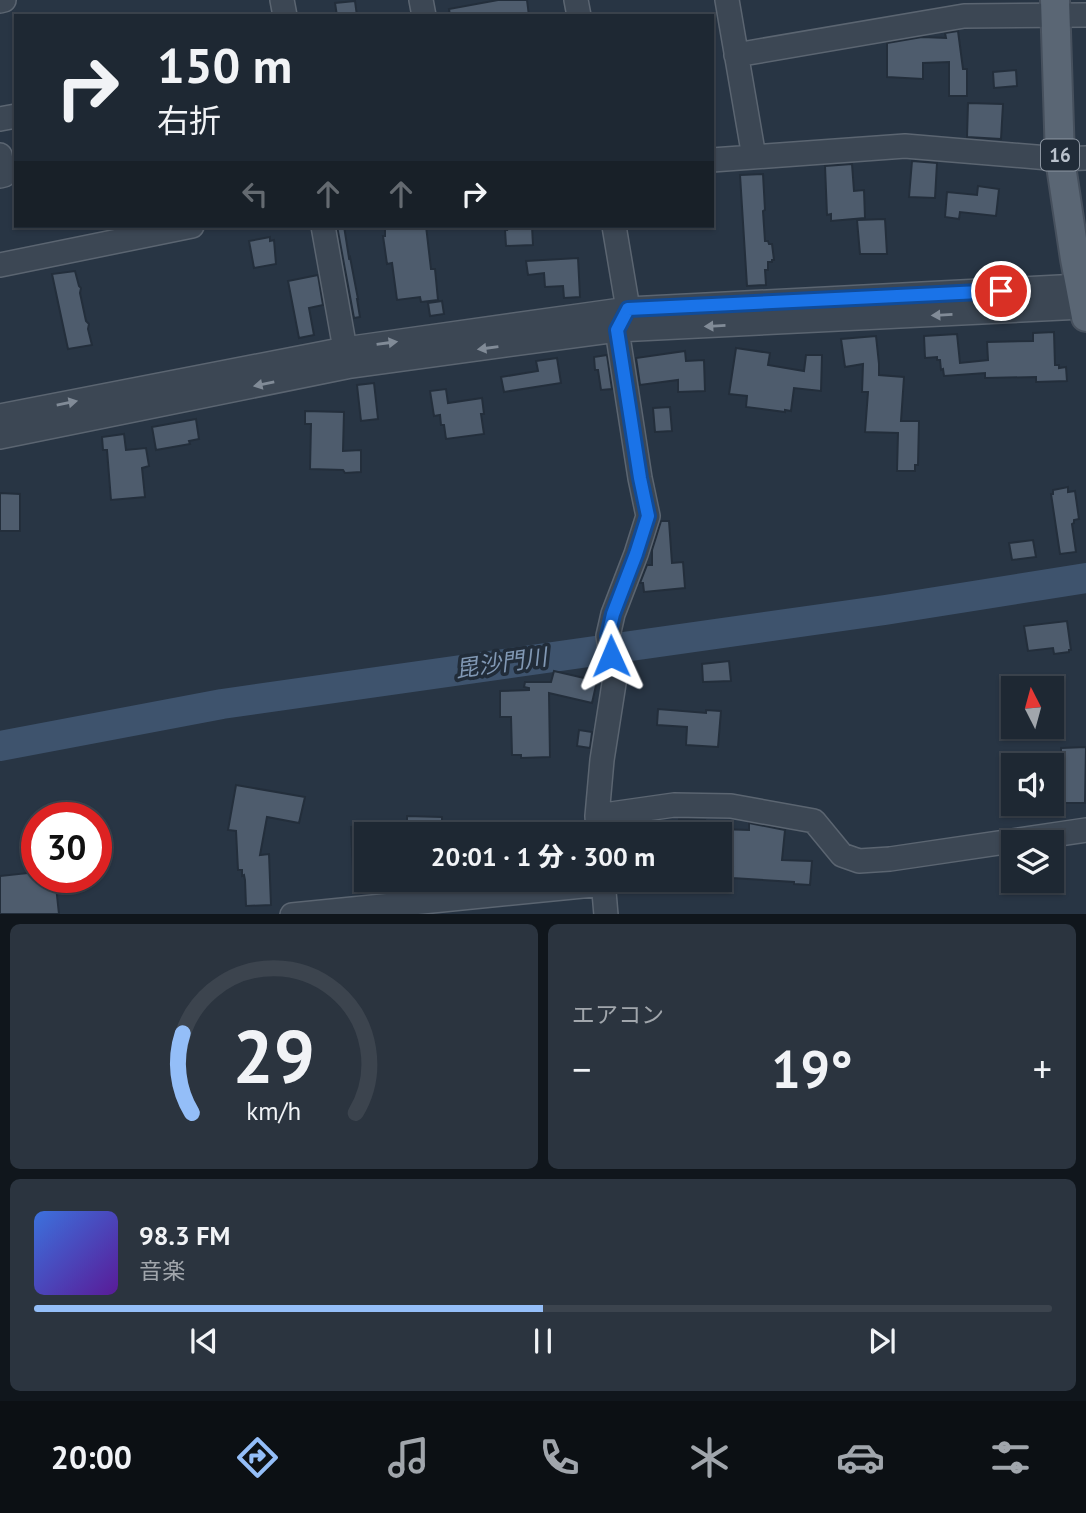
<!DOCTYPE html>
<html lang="ja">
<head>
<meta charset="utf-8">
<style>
  body { margin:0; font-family:"PT Sans","Noto Sans JP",sans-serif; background:#2b343f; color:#f1f3f6; height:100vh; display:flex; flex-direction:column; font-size:26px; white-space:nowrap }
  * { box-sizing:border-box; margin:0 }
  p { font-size:23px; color:#a1a6ac }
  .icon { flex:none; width:38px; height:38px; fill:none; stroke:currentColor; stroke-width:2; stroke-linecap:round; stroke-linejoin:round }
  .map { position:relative; height:914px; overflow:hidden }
  .side { display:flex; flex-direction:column; gap:10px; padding:10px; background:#10161c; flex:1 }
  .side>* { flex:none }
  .top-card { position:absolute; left:14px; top:14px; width:700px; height:214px; border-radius:0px; box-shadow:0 2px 5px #0004,0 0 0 2px #3c444e; background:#1e2833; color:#f1f3f6; overflow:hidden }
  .needle { width:46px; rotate:354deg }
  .fabs { position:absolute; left:1001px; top:676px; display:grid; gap:14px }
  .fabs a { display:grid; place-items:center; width:63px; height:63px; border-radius:0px; background:#1e2833; box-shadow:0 2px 5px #0004,0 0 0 2px #3c444e; font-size:35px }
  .speed { position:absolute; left:21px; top:802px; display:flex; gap:14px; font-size:35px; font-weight:700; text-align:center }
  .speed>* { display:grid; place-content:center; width:91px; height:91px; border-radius:50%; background:#1e2833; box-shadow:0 2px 5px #0004,0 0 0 2px #3c444e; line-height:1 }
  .speed .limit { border:10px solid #d22; background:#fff; color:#111 }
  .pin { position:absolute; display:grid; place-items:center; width:60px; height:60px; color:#fff; margin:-30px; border:4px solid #fff; border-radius:50%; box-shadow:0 2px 7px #0007 }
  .me { position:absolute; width:77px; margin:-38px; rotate:359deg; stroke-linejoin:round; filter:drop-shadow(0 0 5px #0008) }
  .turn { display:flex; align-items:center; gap:24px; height:147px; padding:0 28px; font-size:32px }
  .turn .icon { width:91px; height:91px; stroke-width:2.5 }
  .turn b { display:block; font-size:49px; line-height:60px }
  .lanes { display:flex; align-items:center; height:66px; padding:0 28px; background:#0003; justify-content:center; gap:35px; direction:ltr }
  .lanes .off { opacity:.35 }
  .big { font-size:52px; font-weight:800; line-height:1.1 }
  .side .widget { flex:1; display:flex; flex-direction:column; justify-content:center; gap:10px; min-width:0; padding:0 24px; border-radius:10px; background:#2b343f }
  .side .dial { align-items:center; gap:0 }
  .dial svg { height:182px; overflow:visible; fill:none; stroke:#3c444e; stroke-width:7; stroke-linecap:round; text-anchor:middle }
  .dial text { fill:#f1f3f6; stroke:none }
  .song { display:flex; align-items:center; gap:21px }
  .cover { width:84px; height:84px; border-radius:10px; background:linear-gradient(135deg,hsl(220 70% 55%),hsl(270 70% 35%)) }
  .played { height:7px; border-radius:4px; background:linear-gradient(90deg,#94bef8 50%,#3c444e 50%) }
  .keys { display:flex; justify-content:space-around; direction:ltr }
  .heat { display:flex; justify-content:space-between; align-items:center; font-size:38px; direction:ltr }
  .side .tiles { flex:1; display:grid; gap:10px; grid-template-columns:1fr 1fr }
  .widget:last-child { grid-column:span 2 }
  .trip { position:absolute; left:354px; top:822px; width:378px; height:70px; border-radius:0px; background:#1e2833; box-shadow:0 2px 5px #0004,0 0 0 2px #3c444e; font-weight:800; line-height:70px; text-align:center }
  .tabs { display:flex; height:112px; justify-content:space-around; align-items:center; background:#0c1014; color:#a1a6ac }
  .tabs .icon { width:49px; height:49px }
  .tabs .on { color:#94bef8 }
  .tabs b { font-size:32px; color:#f1f3f6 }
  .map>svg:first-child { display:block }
</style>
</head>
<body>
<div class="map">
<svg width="1086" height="915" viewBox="0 0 1086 915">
  <rect width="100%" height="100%" fill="#283544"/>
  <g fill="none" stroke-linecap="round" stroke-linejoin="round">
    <path stroke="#3e536d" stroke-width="30" d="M 0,746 L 222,704 L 885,610 L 1086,578"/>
  </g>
  <path fill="#4e5c6d" stroke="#232e3b" stroke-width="2" d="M 498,0 L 527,0 L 529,16 L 450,16 L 449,9 Z
    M 355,1 L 357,16 L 337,16 L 335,3 Z
    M 958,31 L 963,69 L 967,69 L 967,96 L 949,96 L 949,62 L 923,63 L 923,79 L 887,77 L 887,43 L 922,37 L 946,38 L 945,33 Z
    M 1016,70 L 1017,86 L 994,88 L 993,72 Z
    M 968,103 L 1003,104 L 1001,139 L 967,137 Z
    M 912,161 L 937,163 L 935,198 L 909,197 Z
    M 852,164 L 854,191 L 864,190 L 865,218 L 831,221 L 831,214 L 827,215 L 825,166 Z
    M 763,174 L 765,210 L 763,211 L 765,241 L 768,241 L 769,244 L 772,244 L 774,260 L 772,260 L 772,262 L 768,262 L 768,270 L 765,270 L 766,285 L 747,286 L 740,175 Z
    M 978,186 L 999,189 L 996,216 L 960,212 L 959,219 L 945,217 L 947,192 L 977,195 Z
    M 885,219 L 887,254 L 860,254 L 857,220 Z
    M 337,226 L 344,226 L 349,258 L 350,257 L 358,299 L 357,299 L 360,317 L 354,318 Z
    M 385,226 L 426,226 L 431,269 L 435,269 L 438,300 L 421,302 L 420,297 L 397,300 L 392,263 L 387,264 L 383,236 L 385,236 Z
    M 506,226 L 532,226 L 533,245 L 506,246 L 505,230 L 507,230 Z
    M 270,237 L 270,241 L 274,240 L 276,264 L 254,268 L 249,241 Z
    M 578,258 L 580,297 L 564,298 L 563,286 L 545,287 L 544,273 L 528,275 L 526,261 Z
    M 75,271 L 79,286 L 81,288 L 80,293 L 86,321 L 89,324 L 88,329 L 92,345 L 68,349 L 52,274 Z
    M 318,275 L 323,305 L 309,308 L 314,335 L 299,338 L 288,281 Z
    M 442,301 L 444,314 L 430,316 L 428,303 Z
    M 1054,332 L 1055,365 L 1059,365 L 1059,368 L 1066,367 L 1067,381 L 1036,382 L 1036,377 L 985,378 L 985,373 L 944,376 L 943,369 L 941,370 L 940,360 L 937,360 L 937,357 L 925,358 L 924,336 L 957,334 L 960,363 L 988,360 L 987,342 L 1033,341 L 1033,333 Z
    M 876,336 L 879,364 L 879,375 L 904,377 L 901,421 L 919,421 L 918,465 L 915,465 L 915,471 L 897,471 L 898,433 L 865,432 L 868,392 L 862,392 L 863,364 L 845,367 L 841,339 Z
    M 736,348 L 770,353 L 768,365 L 804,371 L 806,355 L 822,355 L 821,391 L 794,388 L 791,411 L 785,410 L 785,412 L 746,407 L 747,396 L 729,394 Z
    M 685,351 L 686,361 L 704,360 L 705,391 L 678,392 L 678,380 L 640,385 L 636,358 Z
    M 607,355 L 612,389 L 601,390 L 598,370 L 595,370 L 594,357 Z
    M 557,358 L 561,383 L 504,392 L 501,377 L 538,371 L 536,361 Z
    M 374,383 L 378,419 L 361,421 L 357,385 Z
    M 446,389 L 448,403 L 482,398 L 484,414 L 481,414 L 484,434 L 446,439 L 444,425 L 441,425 L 440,415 L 434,416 L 430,391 Z
    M 670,407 L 672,431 L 655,432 L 653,408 Z
    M 305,411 L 344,412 L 343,451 L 361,450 L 361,472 L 345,473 L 343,470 L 310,469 L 311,424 L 305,424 Z
    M 196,419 L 199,439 L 189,441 L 190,444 L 156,450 L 152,427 Z
    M 124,434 L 126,450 L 146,448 L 149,466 L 142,468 L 145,497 L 111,500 L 107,450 L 103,450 L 102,437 Z
    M 1068,487 L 1068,492 L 1075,491 L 1079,519 L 1074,520 L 1074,523 L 1072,524 L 1076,552 L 1060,554 L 1051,494 L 1053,494 L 1053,490 Z
    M 0,493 L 20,494 L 20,531 L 0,531 Z
    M 661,521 L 669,521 L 672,563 L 683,562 L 685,588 L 644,592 L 643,583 L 640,583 L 647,565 L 652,565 L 652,550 Z
    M 1033,540 L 1036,557 L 1012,560 L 1009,543 Z
    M 1067,621 L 1071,650 L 1069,650 L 1069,652 L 1054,654 L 1053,648 L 1028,651 L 1024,626 Z
    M 729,661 L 731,681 L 703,682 L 702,664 Z
    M 554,671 L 597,681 L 592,703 L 549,693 L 550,757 L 521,758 L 521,755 L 512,755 L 511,717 L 500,717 L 500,691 L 529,690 L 529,688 L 524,687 L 525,682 L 551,682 Z
    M 658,709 L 706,713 L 706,710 L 721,711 L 718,747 L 686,745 L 687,727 L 657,725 Z
    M 579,730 L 592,732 L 590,748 L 577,746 Z
    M 1086,747 L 1085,803 L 1065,803 L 1065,761 L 1061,762 L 1061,748 Z
    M 236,785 L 305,797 L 299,823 L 267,817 L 260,855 L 269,854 L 271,905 L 246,906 L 245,880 L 244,875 L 242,876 L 242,870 L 238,870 L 236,831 L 228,830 Z
    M 407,816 L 442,817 L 442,834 L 407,834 Z
    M 679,819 L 705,820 L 704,835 L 679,835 Z
    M 749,823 L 785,830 L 782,860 L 812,861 L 810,885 L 794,884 L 794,882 L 732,878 L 733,867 L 719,866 L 719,829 L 749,830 Z
    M 366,826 L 366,870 L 353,870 L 351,827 Z
    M 37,872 L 37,877 L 55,877 L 59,914 L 0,914 L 0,876 Z"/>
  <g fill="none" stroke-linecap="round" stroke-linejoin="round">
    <g stroke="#5b6571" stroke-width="26">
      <path id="minor" d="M 282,0 L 285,16
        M 421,0 L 424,16
        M 576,0 L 579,16
        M 727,0 L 754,157
        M 0,1 L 4,0
        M 736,55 L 964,16 L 1086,15
        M 0,119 L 16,116
        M 0,155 L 4,175 L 0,176
        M 712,160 L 905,146 L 1060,159 L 1086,158
        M 323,226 L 345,349
        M 0,265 L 192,226
        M 0,416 L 345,349 L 628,309 L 1079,286
        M 0,437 L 351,366 L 617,330 L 1083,307
        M 597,816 L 674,805 L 731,806 L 814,821 L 842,855 L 859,861 L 890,859 L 1086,830
        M 598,835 L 597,816 L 602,760 L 615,677 L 608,636 L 613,614 L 636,554 L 648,516 L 640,478 L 617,330 L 628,309 L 614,226
        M 603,880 L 606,915
        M 292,915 L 603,884"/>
    </g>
    <g stroke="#46505d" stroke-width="32">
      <path id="major" d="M 1055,0 L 1060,159 L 1075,259 L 1086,317"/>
    </g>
    <use href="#minor" stroke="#3c4754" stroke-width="23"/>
    <use href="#major" stroke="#5a6674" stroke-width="28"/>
  </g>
  <defs><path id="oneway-solid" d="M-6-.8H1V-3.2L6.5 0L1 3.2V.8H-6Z" transform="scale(1.75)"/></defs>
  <g fill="#818b97">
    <use href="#oneway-solid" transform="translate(942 315) rotate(177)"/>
    <use href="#oneway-solid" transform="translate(715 326) rotate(177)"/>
    <use href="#oneway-solid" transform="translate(387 343) rotate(-8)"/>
    <use href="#oneway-solid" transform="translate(488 348) rotate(172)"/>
    <use href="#oneway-solid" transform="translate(264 384) rotate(168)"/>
    <use href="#oneway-solid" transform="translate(67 403) rotate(-11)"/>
  </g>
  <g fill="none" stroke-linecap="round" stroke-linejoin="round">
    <g stroke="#114b97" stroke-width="18">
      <path id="route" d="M 611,656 L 608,636 L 613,614 L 636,554 L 648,516 L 640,478 L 617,330 L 628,309 L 1001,291"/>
    </g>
    <use href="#route" stroke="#1a73e8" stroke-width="12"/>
  </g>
  <g text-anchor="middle" stroke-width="7" stroke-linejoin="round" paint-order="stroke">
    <rect fill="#212c39" stroke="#8c95a1" stroke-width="2" x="1041" y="139.5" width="38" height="31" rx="5"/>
    <g font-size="19" font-weight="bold" fill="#bac2cd">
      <text x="1060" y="162">16</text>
    </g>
    <g font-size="23" font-style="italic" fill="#8198b4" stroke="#212c39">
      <text transform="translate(501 663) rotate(-8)" y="8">毘沙門川</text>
    </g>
  </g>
</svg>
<div class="fabs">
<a><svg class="needle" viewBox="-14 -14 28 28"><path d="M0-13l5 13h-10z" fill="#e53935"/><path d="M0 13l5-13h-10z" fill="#a1a6ac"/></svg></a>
<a><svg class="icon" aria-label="sound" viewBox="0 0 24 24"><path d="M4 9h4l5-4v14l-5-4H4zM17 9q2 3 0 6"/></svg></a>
<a><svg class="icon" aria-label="layers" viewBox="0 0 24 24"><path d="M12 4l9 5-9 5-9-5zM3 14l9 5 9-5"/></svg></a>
</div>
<div class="speed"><div class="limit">30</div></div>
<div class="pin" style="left:1001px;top:291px;background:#d93025"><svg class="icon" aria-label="arrive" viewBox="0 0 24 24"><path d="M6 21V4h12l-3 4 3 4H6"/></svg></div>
<svg class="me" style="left:611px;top:656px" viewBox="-20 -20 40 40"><path d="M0-17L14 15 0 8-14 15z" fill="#1a73e8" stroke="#fff" stroke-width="4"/></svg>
<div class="trip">20:01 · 1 分 · 300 m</div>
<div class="top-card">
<div class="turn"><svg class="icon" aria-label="right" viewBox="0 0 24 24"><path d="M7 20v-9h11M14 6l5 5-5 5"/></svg><div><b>150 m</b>右折</div></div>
<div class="lanes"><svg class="icon off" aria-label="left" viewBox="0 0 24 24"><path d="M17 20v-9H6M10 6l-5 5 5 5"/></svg><svg class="icon off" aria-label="ahead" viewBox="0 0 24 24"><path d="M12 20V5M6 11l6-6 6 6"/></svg><svg class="icon off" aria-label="ahead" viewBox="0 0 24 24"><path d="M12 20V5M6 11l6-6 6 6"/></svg><svg class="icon" aria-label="right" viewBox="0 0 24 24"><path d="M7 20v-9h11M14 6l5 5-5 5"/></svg></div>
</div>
</div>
<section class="side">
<div class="tiles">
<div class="widget dial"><svg viewBox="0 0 100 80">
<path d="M14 69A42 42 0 1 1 86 69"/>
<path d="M14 69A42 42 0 0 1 10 34" stroke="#94bef8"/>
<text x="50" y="56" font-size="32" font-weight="700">29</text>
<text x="50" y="72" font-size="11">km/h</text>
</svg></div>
<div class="widget"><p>エアコン</p>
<div class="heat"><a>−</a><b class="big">19°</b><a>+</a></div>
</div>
<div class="widget">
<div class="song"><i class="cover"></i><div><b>98.3 FM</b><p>音楽</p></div></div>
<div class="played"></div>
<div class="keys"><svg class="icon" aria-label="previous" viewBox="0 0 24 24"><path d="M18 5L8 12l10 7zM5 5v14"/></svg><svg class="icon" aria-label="pause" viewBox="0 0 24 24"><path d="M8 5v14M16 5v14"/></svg><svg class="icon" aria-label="next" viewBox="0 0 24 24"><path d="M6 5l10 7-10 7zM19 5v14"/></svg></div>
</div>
</div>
</section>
<nav class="tabs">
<b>20:00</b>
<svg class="icon on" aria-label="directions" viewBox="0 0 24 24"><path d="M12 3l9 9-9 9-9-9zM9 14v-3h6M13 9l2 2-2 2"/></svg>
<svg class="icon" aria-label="music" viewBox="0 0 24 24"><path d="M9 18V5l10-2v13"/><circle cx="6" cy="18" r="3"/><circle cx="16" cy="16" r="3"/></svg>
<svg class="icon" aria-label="phone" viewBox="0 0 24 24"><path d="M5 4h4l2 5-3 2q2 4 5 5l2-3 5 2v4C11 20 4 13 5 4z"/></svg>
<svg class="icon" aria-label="climate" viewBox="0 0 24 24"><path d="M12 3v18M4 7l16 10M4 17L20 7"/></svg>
<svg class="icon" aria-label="car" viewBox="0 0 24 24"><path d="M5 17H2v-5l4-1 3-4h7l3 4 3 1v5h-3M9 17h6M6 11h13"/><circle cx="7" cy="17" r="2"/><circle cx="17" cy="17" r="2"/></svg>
<svg class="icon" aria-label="filters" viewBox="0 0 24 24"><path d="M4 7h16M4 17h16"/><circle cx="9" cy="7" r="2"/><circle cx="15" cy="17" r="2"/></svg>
</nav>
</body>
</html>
